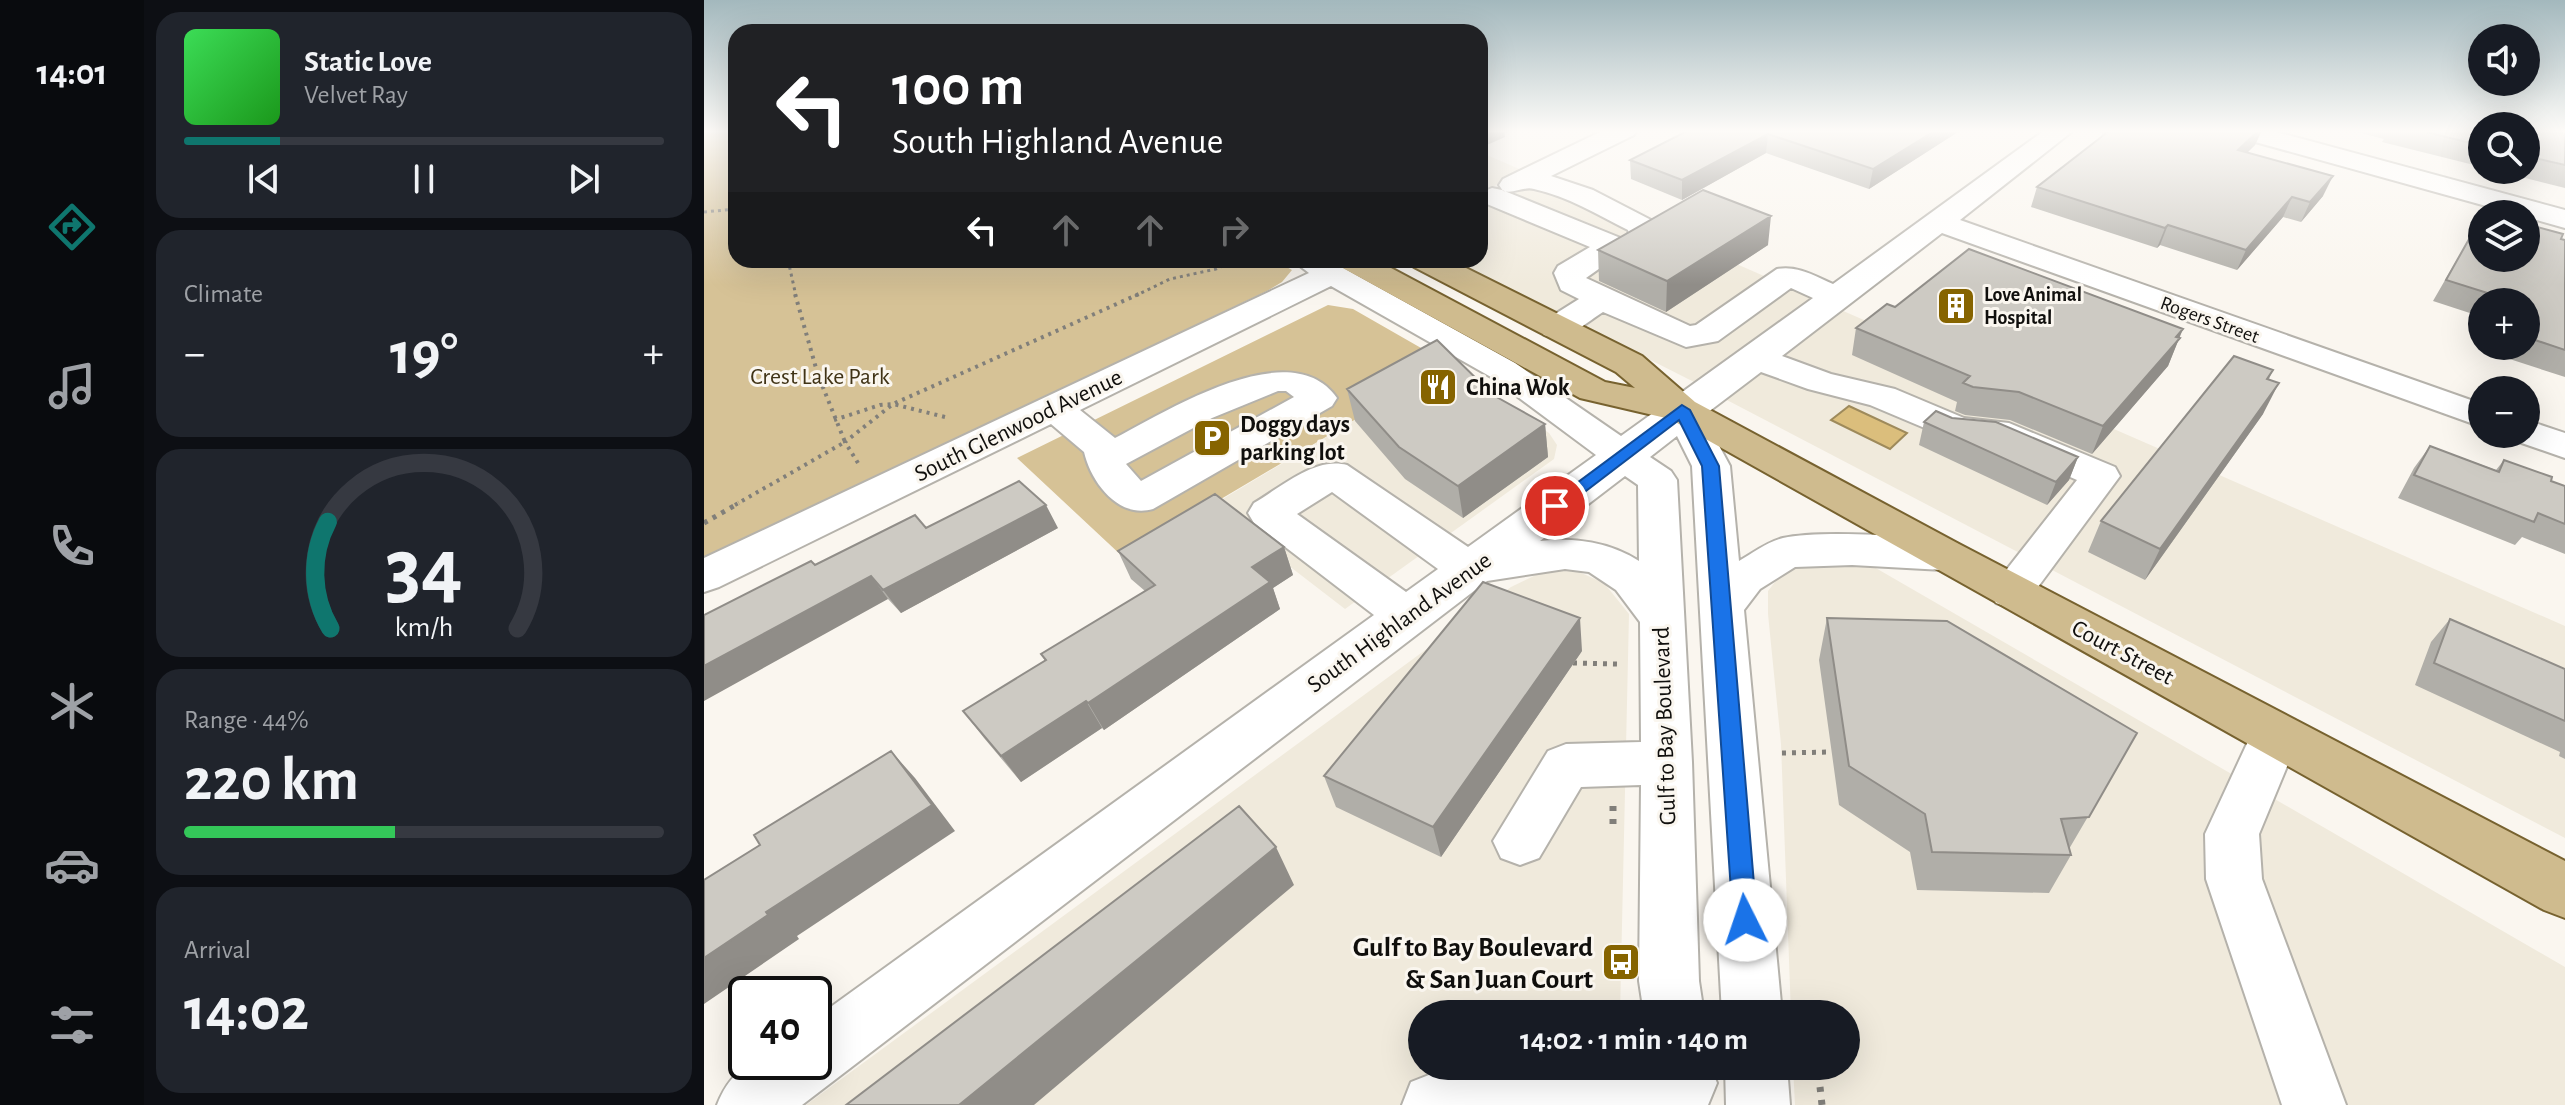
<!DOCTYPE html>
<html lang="en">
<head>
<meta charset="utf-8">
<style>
  body { margin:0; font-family:"Alegreya Sans",sans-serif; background:#20242c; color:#f1f3f6; height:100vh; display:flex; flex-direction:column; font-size:30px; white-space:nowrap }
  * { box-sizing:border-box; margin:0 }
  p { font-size:26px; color:#9ea1a6 }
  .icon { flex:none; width:44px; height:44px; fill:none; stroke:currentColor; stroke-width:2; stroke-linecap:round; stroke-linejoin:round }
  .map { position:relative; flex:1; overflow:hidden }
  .sheet { display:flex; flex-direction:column; gap:12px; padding:12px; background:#0d0f14; width:560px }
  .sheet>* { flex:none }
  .top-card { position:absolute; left:24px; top:24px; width:760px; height:244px; border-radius:24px; box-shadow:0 8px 32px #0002; background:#202124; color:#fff; overflow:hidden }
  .controls { position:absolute; left:1764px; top:24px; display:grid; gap:16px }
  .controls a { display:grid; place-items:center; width:72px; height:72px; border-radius:50%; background:#171b24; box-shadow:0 8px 32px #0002; font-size:40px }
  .speed { position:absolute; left:24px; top:976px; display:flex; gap:16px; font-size:40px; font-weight:700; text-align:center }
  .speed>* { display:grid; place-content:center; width:104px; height:104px; border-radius:50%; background:#171b24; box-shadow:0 8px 32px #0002; line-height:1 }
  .speed .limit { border:4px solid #111; border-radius:12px; background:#fff; color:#111 }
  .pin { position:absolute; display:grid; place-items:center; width:68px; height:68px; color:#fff; margin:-34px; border:4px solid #fff; border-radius:50%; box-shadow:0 2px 8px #0007 }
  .me { position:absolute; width:88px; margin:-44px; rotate:356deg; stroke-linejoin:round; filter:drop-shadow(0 0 6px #0008) }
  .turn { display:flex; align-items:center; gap:28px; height:168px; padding:0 32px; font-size:36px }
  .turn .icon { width:104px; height:104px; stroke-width:2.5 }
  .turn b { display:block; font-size:56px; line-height:68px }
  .lanes { display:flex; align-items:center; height:76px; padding:0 32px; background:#0003; justify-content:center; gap:40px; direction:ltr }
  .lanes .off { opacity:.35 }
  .big { font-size:60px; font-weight:700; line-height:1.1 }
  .sheet .tile { flex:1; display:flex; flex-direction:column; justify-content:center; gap:12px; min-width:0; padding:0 28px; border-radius:24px; background:#20242c }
  .sheet .dial { align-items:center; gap:0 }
  .dial svg { height:208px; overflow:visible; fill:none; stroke:#363941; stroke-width:7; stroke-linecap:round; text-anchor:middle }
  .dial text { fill:#f1f3f6; stroke:none }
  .song { display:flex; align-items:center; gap:24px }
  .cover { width:96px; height:96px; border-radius:12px; background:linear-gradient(135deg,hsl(130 70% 55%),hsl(120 70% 35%)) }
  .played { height:8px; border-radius:4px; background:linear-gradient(90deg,#0f766e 20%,#363941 20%) }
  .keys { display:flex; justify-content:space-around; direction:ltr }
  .heat { display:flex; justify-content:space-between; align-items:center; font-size:44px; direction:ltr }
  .charge { height:12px; border-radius:6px; background:linear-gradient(90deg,#34c759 44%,#363941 0) }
  .trip { position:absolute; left:704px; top:1000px; width:452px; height:80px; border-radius:40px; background:#171b24; box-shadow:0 8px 32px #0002; font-weight:700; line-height:80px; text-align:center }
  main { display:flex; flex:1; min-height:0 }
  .tab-bar { display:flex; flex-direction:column; width:144px; justify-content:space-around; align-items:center; background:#090b0e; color:#9ea1a6 }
  .tab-bar .icon { width:56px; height:56px }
  .tab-bar .active { color:#0f766e }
  .tab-bar b { font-size:36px; color:#f1f3f6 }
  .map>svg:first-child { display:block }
</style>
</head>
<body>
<main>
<nav class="tab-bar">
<b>14:01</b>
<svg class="icon active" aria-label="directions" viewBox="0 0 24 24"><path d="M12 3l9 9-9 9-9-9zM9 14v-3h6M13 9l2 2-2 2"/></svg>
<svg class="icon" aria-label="music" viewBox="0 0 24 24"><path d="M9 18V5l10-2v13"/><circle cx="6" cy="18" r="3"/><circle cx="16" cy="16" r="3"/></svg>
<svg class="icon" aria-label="phone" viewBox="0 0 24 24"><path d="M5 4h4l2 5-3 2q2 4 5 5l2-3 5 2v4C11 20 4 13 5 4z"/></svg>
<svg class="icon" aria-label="climate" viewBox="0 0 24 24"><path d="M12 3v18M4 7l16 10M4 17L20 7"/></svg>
<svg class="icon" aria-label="car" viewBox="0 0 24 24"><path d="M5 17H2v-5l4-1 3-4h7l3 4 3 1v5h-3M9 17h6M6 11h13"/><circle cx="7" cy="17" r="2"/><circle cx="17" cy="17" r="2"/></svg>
<svg class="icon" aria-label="filters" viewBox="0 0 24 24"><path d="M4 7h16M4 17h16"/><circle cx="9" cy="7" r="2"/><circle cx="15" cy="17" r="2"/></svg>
</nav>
<section class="sheet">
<div class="tile">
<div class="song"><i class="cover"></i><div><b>Static Love</b><p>Velvet Ray</p></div></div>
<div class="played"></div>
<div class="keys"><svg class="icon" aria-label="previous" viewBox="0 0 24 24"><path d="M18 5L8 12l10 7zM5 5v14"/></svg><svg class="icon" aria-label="pause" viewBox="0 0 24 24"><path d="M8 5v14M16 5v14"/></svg><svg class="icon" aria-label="next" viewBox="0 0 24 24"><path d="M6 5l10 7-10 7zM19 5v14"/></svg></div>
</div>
<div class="tile"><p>Climate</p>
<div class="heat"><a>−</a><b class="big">19°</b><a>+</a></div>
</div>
<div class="tile dial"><svg viewBox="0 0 100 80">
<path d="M14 69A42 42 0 1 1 86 69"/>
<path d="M14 69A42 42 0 0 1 13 28" stroke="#0f766e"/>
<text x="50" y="56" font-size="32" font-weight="700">34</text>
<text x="50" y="72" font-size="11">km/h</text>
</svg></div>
<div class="tile"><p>Range · 44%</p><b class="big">220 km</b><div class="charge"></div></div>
<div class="tile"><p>Arrival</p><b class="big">14:02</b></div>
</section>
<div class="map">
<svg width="1861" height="1105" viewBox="0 0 1861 1105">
  <rect width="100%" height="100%" fill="#faf6ef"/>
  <path fill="#f0eadc" d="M 776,152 L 820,171 L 776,193 Z
    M 839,179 L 1110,298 L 992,383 L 749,260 L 776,260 L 776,211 Z
    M 1137,310 L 1861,626 L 1861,838 L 1019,398 Z
    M 745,364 L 845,433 L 853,445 L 850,459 L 641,609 L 507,506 Z
    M 1149,566 L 1170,567 L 1861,967 L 1861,1105 L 1091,1105 L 1089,1066 L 1142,1066 L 1142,1014 L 1087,1014 L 1077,744 L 1064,614 L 1064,591 L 1074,578 L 1091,568 Z
    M 844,569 L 875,572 L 900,583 L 925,614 L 916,1014 L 718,1014 L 718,1066 L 916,1066 L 916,1105 L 102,1105 L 807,587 Z"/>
  <path fill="#d6c296" d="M 0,130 L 32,130 L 32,260 L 570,260 L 588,270 L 578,282 L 563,291 L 0,560 Z
    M 624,305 L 649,309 L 745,364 L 419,557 L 313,458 Z"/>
  <path fill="#dbbe7c" stroke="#9e8a5b" stroke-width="2" d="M 1145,406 L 1203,433 L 1186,449 L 1127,420 Z"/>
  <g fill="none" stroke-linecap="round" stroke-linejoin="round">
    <g stroke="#b5b2ab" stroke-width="4">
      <path id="minor" d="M 900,130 L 933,130 L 930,135 L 847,176 L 889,190 L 947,220 L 955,237 L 936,254 L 913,256 L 882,278 L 986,326 L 992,325 L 1073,269 C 1093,265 1111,276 1129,284 L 1341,130 L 1370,130 L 1256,220 L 1778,404 L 1778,427 L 1238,233 L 1078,356 L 1127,374 L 1191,389 L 1260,418 L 1305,423 L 1411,467 L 1416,476 L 1322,603 L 1307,608 L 1292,603 L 1285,592 L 1373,480 L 1286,442 L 1242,437 L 1166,405 L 1104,389 L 1057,372 L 999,416 L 1026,466 L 1035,561 C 1049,553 1063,542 1079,538 C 1113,530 1221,535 1254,544 L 1260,555 L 1254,566 L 1239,570 L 1148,565 L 1091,567 L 1056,589 L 1040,610 L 1078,1014 L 1018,1014 L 988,466 L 973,436 L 946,457 L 967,471 L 973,480 L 988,762 L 995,981 L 1000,1014 L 940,1014 L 935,981 L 937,785 L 877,787 L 835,858 L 816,865 L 797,858 L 789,841 L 844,751 L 862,744 L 937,742 L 936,622 L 912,590 L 885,572 L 861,569 L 783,581 L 98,1105 L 13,1105 C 34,1053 62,1062 110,1062 L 110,1019 L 670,615 L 550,523 L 544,513 L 550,503 C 576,488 611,456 643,465 L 764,547 L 892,455 L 787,377 L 627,286 L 376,410 L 411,438 C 463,411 587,332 633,398 L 628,406 L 449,509 C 414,519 387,482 380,452 L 347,424 L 15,587 L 0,592 L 0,558 L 605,273 L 588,260 L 625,260 L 811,363 L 917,436 L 1109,298 L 1087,288 L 1014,341 L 982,347 L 899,312 C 880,324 864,341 840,335 L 836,328 L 840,321 L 875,299 L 857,290 L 850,273 L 854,266 L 886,247 L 778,202 L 776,193 L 788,188 L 798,190 L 919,239 L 925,235 L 924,230 C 894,215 863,196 830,189 C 820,186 811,194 799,191 L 795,185 L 799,179 ZM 574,391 L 582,391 L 590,397 L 437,481 L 422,464 L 508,418 ZM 921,476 L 934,485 L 935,561 C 906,542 870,537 836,541 ZM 628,492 L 734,569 L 702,592 L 593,514 Z
        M 1523,130 L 1565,130 L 1861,210 L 1861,228 L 1822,217 L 1822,214 L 1811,214 L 1526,135 Z
        M 1822,420 L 1861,433 L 1861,458 L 1809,440 L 1805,434 L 1822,434 Z
        M 1571,714 L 1588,720 L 1596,735 L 1555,834 L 1558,879 L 1642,1105 L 1578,1105 L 1502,879 L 1501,834 L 1554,720 Z
        M 778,1066 L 1006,1066 L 1013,1083 L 1004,1105 L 698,1105 L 707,1082 L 730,1073 Z
        M 1021,1066 L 1083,1066 L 1086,1105 L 1022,1105 Z"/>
    </g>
    <g stroke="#77622f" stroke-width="4">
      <path id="major" d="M 632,260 L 672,260 L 901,382 L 931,388 L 912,372 L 710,267 L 705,260 L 746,260 L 938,356 L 991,402 L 1255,544 L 1861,861 L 1861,918 L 1840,910 L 966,419 L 876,398 L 637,267 Z"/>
    </g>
    <path stroke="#817f7a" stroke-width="3" stroke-dasharray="3 4" stroke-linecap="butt" d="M 0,212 L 32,209
      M 84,260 L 92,296
      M 431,296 L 466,279 L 512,269 L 531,260"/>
    <path stroke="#817f7a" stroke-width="4" stroke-dasharray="3 5" stroke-linecap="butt" d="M 130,420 L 176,405 L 189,404 L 245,418
      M 154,463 L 141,442 L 189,404 L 435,294
      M 31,505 L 141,442 L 114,375 L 91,294"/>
    <path stroke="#817f7a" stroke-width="5" stroke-dasharray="4 6" stroke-linecap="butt" d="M 0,523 L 35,503
      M 869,663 L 913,664
      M 1078,753 L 1128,752"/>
    <path stroke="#817f7a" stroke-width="7" stroke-dasharray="5 8" stroke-linecap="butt" d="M 909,806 L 909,825
      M 1116,1087 L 1118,1105"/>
    <use href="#minor" fill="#fff" fill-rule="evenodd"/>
    <use href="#major" fill="#cfbb8e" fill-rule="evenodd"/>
  </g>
  <path fill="#b0aea8" d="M 985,130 L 1257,130 L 1165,189 L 1062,153 L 978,200 L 927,179 L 926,160 Z
    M 1399,130 L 1558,130 L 1551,145 L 1543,153 L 1619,196 L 1597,222 L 1579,217 L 1533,270 L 1456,245 L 1453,248 L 1327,207 L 1333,187 L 1397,137 Z
    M 1646,130 L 1778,130 L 1778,167 L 1678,142 L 1680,139 Z
    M 1822,130 L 1861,130 L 1861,188 L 1790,170 L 1822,170 Z
    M 1778,216 L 1861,240 L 1861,377 L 1784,352 L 1787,346 L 1822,346 L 1822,302 L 1778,302 L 1778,317 L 1729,301 Z
    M 1064,245 L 962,312 L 895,281 L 894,250 Z
    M 1191,307 L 1475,338 L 1464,366 L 1388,454 L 1306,420 L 1261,415 L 1251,411 L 1253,402 L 1148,355 L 1152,328 Z
    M 1569,370 L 1565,379 L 1559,414 L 1441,580 L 1384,552 L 1397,521 Z
    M 643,389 L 789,395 L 841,424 L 844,457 L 759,518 L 701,479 L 651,421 Z
    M 1248,418 L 1374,457 L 1365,480 L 1343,505 L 1215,445 L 1220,422 Z
    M 1726,446 L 1792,470 L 1800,460 L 1847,481 L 1861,486 L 1861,554 L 1818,537 L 1811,545 L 1694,498 L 1710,468 Z
    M 354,528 L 197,613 L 184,599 L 111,565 Z
    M 580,547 L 589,575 L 569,588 L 576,609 L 400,730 L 398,728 L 317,782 L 280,738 L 259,711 L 341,661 L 337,654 L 441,591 L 427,579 L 414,551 Z
    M 1123,618 L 1433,733 L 1365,849 L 1367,855 L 1345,893 L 1213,890 L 1206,852 L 1135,805 L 1115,660 Z
    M 1746,619 L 1861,669 L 1861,759 L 1855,756 L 1856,752 L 1711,685 L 1727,642 Z
    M 878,651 L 737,857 L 632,807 L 620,776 Z"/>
  <path fill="#908d88" d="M 776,130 L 800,130 L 801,137 L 776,148 Z
    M 1232,130 L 1257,130 L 1165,189 L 1169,169 Z
    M 1555,130 L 1558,130 L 1551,145 L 1526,169 L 1534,150 Z
    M 1064,134 L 1062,153 L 978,200 L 978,180 Z
    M 1629,176 L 1619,196 L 1597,222 L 1606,202 Z
    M 1588,197 L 1579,217 L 1533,270 L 1542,250 Z
    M 1067,216 L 1064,245 L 962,312 L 963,281 Z
    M 1464,225 L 1456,245 L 1453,248 L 1461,228 Z
    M 1479,329 L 1464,366 L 1388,454 L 1399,426 Z
    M 1575,383 L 1559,414 L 1441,580 L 1456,549 Z
    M 841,424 L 844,457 L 759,518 L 754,486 Z
    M 1374,457 L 1365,480 L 1343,505 L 1352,482 Z
    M 342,505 L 354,528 L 197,613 L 179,590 Z
    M 580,547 L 589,575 L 569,588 L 576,609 L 400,730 L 384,703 L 548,567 Z
    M 167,576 L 184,599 L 0,701 L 0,666 Z
    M 876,618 L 878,651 L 737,857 L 729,827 Z
    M 382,701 L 398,728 L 317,782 L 297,756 Z
    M 187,751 L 211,778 L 251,831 L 93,936 L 95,939 L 0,1004 L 0,958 L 62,912 Z
    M 572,847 L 590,885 L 330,1105 L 255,1105 Z"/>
  <path fill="#cdcac3" stroke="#908d88" stroke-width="2" d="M 985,130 L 1232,130 L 1169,169 L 1064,134 L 978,180 L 926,160 Z
    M 1403,130 L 1555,130 L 1534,150 L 1629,176 L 1606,202 L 1588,197 L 1542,250 L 1464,225 L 1461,228 L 1333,187 L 1405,131 Z
    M 1715,130 L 1778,130 L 1778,146 Z
    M 1822,130 L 1861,130 L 1861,165 L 1822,156 Z
    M 999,190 L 1067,216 L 963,281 L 894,250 Z
    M 1778,216 L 1778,258 L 1822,258 L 1822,224 L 1859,234 L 1857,239 L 1861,240 L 1861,350 L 1822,337 L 1822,302 L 1812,302 L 1742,280 Z
    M 1265,249 L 1479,329 L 1472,337 L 1476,338 L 1399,426 L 1315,392 L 1269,387 L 1259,383 L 1266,376 L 1152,328 L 1183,304 L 1191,307 Z
    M 733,340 L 789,395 L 841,424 L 754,486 L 695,447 L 643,389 Z
    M 1530,356 L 1569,370 L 1563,379 L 1575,383 L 1456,549 L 1397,521 Z
    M 1232,411 L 1248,418 L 1292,422 L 1374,457 L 1352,482 L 1220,422 Z
    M 1726,446 L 1795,472 L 1800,460 L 1848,477 L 1847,481 L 1861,486 L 1861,524 L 1834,513 L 1830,522 L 1710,475 Z
    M 315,481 L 342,505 L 179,590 L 167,576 L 0,666 L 0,615 L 107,561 L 111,565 L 211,515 L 222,528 Z
    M 511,494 L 580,547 L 548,567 L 566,582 L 384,703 L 382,701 L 297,756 L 259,711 L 342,660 L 337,654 L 451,585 L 414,551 Z
    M 779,582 L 876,618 L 729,827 L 620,776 Z
    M 1123,618 L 1243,621 L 1433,733 L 1385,817 L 1357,819 L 1367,855 L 1228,852 L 1221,814 L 1145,766 Z
    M 1746,619 L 1861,669 L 1861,721 L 1730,663 Z
    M 187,751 L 228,805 L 62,912 L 64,915 L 0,958 L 0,880 L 56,845 L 50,835 Z
    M 535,806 L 572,847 L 255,1105 L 142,1105 Z"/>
  <linearGradient id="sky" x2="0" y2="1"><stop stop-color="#a3b8bd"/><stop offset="0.46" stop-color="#fdfbf8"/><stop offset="1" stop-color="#fdfbf8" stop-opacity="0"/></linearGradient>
  <rect width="1861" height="285" fill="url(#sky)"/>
  <path fill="#1a73e8" stroke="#114b97" stroke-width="2" d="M 978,405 L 986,410 L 1015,466 L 1053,920 L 1050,929 L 1041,932 L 1032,929 L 1029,920 L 998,466 L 975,420 L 857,510 L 851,511 L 842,506 Z"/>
  <defs>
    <g id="building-square" transform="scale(2)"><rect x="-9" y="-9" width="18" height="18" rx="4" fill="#866400" stroke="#faf6ef"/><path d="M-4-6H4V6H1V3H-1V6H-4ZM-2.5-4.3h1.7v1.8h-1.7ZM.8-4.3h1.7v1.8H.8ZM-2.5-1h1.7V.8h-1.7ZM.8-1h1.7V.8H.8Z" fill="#fff"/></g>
    <g id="restaurant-square" transform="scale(2)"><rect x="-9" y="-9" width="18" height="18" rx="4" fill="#866400" stroke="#faf6ef"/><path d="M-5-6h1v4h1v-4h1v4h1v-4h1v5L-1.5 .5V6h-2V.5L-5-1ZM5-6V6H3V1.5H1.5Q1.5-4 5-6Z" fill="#fff"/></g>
    <g id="parking-square" transform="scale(2)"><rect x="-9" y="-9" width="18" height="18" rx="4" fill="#866400" stroke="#faf6ef"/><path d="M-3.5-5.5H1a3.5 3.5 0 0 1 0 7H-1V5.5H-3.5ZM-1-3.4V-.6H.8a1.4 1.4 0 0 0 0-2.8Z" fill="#fff"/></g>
    <g id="bus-square" transform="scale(2)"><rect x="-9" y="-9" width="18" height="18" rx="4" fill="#866400" stroke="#faf6ef"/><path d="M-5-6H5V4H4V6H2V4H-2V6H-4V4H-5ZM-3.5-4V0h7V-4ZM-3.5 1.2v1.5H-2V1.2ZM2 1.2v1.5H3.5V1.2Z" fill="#fff"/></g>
  </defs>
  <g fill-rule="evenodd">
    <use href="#building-square" x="1252" y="306"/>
    <use href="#restaurant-square" x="734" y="387"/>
    <use href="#parking-square" x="508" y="438"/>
    <use href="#bus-square" x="917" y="962"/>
  </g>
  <g text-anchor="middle" stroke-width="6" stroke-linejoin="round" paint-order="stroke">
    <g font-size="20" font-weight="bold" fill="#100f0d" stroke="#faf6ef" text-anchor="start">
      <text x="1280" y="301">Love Animal<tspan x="1280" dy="23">Hospital</tspan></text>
    </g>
    <g font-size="20" fill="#100f0d" stroke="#faf6ef">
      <text transform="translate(1506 319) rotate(20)" y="7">Rogers Street</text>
    </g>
    <g font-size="24" fill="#403316" stroke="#faf6ef">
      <text x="116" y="384">Crest Lake Park</text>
    </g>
    <g font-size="24" font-weight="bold" fill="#100f0d" stroke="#faf6ef" text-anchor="start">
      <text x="762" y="395">China Wok</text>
      <text x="536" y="432">Doggy days<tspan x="536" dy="28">parking lot</tspan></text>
    </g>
    <g font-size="24" fill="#100f0d" stroke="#faf6ef">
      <text transform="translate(314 425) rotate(-26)" y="8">South Glenwood Avenue</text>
      <text transform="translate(695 622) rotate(-36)" y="8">South Highland Avenue</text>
      <text transform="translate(1419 652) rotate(28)" y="8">Court Street</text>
      <text transform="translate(960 726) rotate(-92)" y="8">Gulf to Bay Boulevard</text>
    </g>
    <g font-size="28" font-weight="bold" fill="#100f0d" stroke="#faf6ef" text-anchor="end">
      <text x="889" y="956">Gulf to Bay Boulevard<tspan x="889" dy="32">&amp; San Juan Court</tspan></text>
    </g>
  </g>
</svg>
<div class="controls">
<a><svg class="icon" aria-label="sound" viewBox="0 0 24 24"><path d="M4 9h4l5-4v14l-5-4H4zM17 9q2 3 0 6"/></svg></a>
<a><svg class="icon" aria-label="search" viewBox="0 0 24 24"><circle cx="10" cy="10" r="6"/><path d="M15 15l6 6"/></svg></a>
<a><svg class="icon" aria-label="layers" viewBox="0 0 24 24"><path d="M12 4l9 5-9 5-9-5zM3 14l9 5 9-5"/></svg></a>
<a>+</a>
<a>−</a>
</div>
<div class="speed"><div class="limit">40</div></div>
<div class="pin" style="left:851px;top:506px;background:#d93025"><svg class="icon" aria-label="arrive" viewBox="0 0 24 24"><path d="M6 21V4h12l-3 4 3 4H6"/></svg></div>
<svg class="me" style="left:1041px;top:920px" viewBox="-20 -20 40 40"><circle r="19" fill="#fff"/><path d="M0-13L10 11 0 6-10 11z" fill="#1a73e8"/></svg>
<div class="trip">14:02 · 1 min · 140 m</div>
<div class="top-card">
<div class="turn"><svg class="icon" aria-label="left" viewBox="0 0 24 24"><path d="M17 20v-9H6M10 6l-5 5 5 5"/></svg><div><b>100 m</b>South Highland Avenue</div></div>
<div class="lanes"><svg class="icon" aria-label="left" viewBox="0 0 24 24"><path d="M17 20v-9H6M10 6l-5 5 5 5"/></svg><svg class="icon off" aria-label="ahead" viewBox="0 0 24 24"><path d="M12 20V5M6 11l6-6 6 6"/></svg><svg class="icon off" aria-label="ahead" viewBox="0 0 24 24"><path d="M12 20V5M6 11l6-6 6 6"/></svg><svg class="icon off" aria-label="right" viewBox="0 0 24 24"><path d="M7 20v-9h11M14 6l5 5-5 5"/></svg></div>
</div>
</div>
</main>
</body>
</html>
